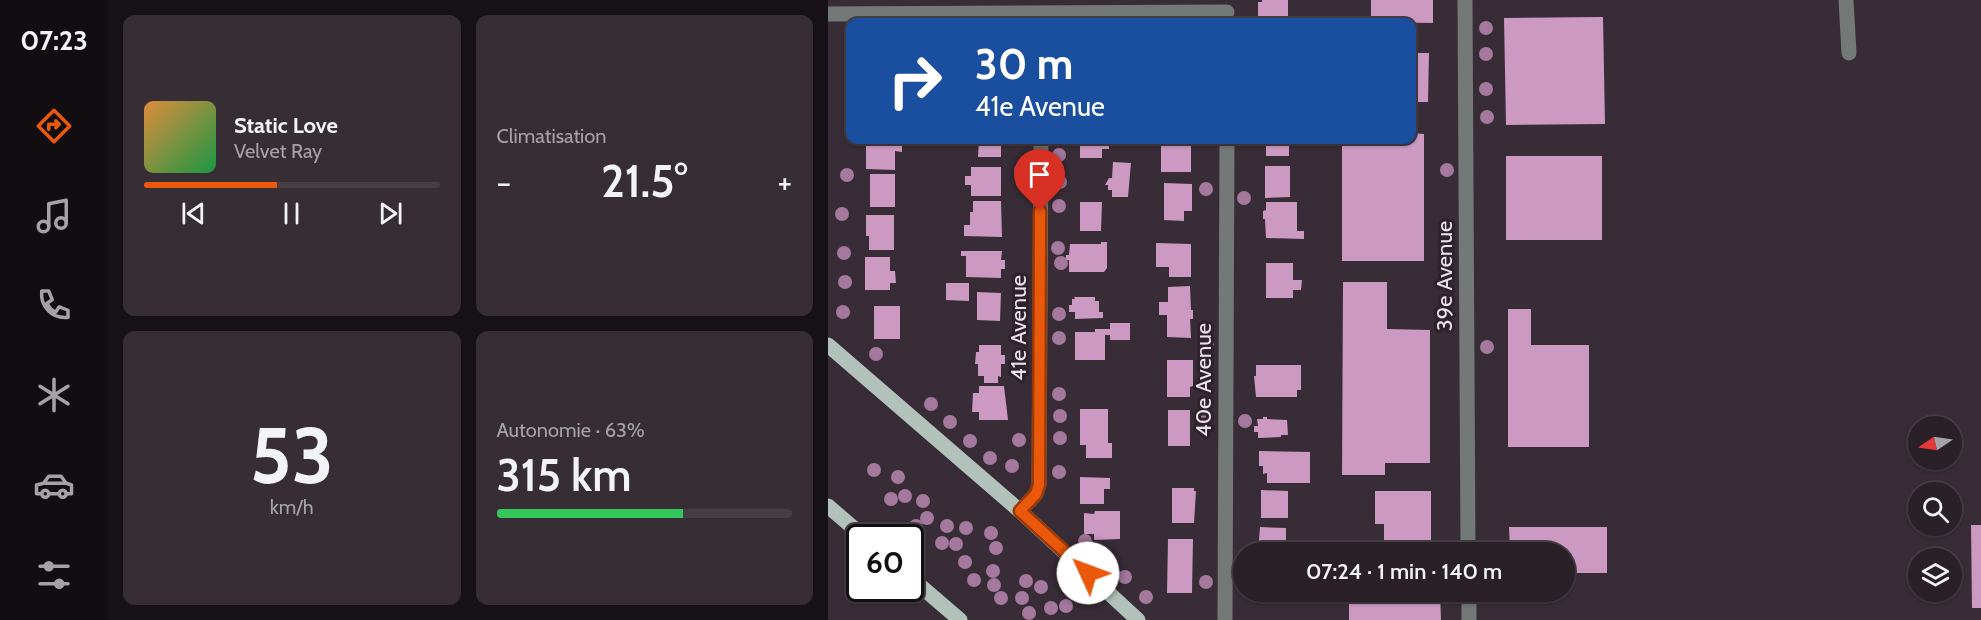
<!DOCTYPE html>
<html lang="fr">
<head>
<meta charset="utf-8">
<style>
  body { margin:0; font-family:Cabin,sans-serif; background:#362e34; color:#f1f3f6; height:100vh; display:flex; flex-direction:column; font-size:22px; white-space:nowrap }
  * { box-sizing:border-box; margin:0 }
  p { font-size:20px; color:#a5a3a8 }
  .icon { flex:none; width:33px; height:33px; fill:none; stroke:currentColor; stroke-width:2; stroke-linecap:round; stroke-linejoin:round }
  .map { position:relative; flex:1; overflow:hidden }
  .drawer { display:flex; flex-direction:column; gap:15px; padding:15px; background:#171216; width:720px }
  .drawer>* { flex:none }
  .banner { position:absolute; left:18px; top:18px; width:570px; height:126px; border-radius:12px; box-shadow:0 2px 4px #0004,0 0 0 2px #463e45; background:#1a4fa0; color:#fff; overflow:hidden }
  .needle { width:39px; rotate:257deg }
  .controls { position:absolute; left:1080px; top:416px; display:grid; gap:12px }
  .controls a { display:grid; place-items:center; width:54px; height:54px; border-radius:50%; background:#2a2128; box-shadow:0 2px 4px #0004,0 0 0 2px #463e45; font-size:30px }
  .speed { position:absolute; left:18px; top:524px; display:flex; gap:12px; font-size:30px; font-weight:700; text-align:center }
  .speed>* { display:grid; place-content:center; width:78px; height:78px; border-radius:50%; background:#2a2128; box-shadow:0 2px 4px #0004,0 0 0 2px #463e45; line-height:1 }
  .speed .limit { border:3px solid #111; border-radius:9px; background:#fff; color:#111 }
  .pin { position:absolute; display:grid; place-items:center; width:51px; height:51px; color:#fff; margin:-62px -26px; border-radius:50% 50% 50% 0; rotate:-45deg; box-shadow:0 0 6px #0007 }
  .pin .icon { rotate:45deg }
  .me { position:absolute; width:66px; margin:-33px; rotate:313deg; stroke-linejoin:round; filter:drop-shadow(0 0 4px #0008) }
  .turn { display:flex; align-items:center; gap:21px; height:126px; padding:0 30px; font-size:27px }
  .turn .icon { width:78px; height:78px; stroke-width:2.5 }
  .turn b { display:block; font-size:42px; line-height:51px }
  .big { font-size:45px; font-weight:600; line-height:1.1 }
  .drawer .tile { flex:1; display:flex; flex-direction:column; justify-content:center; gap:9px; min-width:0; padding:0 21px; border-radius:12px; background:#362e34 }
  .drawer .dial { align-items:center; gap:0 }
  .dial b { font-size:78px; line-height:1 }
  .song { display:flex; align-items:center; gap:18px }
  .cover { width:72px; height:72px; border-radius:9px; background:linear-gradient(135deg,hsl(30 70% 55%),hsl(140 70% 35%)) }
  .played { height:6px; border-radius:3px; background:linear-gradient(90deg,#ea580c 45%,#463e45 45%) }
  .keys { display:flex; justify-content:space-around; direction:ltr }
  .heat { display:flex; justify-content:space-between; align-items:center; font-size:33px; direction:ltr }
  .charge { height:9px; border-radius:4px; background:linear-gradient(90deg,#34c759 63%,#463e45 0) }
  .drawer .tiles { flex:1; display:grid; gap:15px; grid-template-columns:repeat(2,1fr) }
  .trip { position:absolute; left:405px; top:542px; width:342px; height:60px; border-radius:30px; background:#2a2128; box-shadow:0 2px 4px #0004,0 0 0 2px #463e45; font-weight:600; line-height:60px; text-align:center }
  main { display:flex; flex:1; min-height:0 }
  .dock { display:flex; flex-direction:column; width:108px; justify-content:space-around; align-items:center; background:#110d10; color:#a5a3a8 }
  .dock .icon { width:42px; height:42px }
  .dock .current { color:#ea580c }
  .dock b { font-size:27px; color:#f1f3f6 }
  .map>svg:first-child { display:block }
</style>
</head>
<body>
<main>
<nav class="dock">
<b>07:23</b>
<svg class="icon current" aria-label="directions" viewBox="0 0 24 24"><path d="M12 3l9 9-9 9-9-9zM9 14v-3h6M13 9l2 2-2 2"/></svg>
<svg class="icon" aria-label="music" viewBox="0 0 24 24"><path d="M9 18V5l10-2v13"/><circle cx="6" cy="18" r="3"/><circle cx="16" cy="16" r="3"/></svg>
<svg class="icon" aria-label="phone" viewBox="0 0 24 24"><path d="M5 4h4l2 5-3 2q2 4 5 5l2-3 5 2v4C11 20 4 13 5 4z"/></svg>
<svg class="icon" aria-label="climate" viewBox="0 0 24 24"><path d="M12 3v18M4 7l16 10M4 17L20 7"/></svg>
<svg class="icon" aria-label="car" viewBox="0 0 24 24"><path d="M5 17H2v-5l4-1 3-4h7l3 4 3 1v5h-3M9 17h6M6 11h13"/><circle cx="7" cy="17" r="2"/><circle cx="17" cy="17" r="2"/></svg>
<svg class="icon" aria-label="filters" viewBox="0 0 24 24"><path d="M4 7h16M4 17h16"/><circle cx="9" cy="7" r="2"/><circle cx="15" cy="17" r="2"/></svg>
</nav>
<section class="drawer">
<div class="tiles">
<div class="tile">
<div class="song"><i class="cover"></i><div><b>Static Love</b><p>Velvet Ray</p></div></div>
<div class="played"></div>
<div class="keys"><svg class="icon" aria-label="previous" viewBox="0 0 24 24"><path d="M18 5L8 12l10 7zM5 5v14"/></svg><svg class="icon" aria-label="pause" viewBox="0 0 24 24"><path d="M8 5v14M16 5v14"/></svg><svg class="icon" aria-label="next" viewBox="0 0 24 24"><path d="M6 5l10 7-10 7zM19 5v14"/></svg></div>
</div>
<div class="tile"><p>Climatisation</p>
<div class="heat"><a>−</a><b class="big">21.5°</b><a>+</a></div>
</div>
<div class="tile dial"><b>53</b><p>km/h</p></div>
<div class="tile"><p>Autonomie · 63%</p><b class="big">315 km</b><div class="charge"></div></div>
</div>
</section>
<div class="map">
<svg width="1153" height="620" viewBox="0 0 1153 620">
  <rect width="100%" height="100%" fill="#382c36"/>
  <path fill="#cc99c3" d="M 434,0 L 460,0 L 460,22 L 430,22 L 430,2 L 434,2 Z
    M 543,0 L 605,0 L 605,23 L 543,22 Z
    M 775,17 L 777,124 L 678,125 L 676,18 Z
    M 584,53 L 601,53 L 600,102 L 584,102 Z
    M 584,133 L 596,134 L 596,261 L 514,261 L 514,140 L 584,140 Z
    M 38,140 L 74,140 L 74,152 L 67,151 L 67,170 L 38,169 Z
    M 151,140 L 173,140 L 173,157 L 150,157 Z
    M 252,140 L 281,140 L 281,149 L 274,149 L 274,158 L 252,158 Z
    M 333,140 L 363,140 L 363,172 L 333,172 Z
    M 438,140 L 461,140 L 461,156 L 438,156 Z
    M 678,156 L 774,156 L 774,240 L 678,240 Z
    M 285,162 L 303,163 L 300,197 L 284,197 L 284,190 L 280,190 L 280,185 L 277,185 L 281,178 L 284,178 Z
    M 437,166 L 462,166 L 462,197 L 437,198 Z
    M 143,167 L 173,167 L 173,196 L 143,196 L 143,185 L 137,185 L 137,176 L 143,176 Z
    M 42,174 L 67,174 L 67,207 L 42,207 Z
    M 336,183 L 364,184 L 364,211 L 356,211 L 356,221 L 336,220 Z
    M 145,201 L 173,201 L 174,237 L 136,236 L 136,225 L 142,225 L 142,212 L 145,212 Z
    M 252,202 L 274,202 L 273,231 L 252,231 Z
    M 438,202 L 469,202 L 469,231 L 476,231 L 476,239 L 438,238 L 437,219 L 435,219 L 435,211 L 438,210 Z
    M 38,215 L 66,215 L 66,250 L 41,250 L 41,236 L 38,236 Z
    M 273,242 L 279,242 L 279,268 L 276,272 L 241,272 L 241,260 L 238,260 L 238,255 L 241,255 L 242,244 L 273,244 Z
    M 328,243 L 363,244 L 363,277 L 341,277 L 341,267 L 328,267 Z
    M 133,251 L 174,251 L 173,260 L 177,260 L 177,269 L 173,269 L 173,278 L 138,277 L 138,256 L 133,256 Z
    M 37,257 L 62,257 L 62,271 L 67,271 L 68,283 L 62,283 L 62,290 L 37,290 Z
    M 438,263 L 465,263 L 465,280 L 474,280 L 473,290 L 465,290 L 465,298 L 438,298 Z
    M 515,282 L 559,282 L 559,329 L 602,330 L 602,463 L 557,463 L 557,475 L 514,475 Z
    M 118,283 L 141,283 L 141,301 L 118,300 Z
    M 362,286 L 363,310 L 365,310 L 365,319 L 362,319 L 363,338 L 339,337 L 339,315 L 331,315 L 331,302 L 340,302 L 340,287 Z
    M 149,292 L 173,293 L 172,321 L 149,320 Z
    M 246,297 L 267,297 L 267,301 L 271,301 L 271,312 L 275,312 L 275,318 L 247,319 L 247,312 L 241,312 L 241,305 L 244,305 L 244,299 L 247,299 Z
    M 46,306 L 72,306 L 72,339 L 46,339 Z
    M 680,309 L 703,309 L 703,345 L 761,345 L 761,447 L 680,447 Z
    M 282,323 L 302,323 L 302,340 L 282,340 L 282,335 L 277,335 L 277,360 L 247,360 L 247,332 L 267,332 L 267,329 L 282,329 Z
    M 151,345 L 173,345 L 173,355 L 177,355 L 177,364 L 173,364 L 173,377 L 170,376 L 170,383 L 156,383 L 156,376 L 150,376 L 150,364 L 147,364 L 148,352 L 151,352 Z
    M 339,360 L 365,360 L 365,386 L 362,387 L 362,397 L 339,397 Z
    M 428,365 L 473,365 L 473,390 L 469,390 L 469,397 L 428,397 L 426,376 L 428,376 Z
    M 151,386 L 176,386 L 180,420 L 151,420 L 151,412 L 144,412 L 145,393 L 151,393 Z
    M 252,409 L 280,409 L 280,443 L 284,443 L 284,458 L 258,458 L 258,445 L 252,445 Z
    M 340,410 L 362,410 L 362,446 L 340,446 Z
    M 435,417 L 439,417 L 439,419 L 459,420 L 460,435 L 453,435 L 453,437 L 430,438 L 430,432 L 426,432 L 426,426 L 430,426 L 429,419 L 435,419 Z
    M 431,451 L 482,452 L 482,483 L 439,483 L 439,473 L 435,474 L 435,466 L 431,466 Z
    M 252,477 L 282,478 L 282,489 L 276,489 L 276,504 L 252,504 Z
    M 344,488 L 366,488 L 366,491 L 368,491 L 366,523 L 344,523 Z
    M 433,490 L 460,491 L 460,518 L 433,518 Z
    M 547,491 L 603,491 L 603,549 L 556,548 L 556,524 L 547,524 Z
    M 267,511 L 292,511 L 292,539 L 266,540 L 266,534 L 256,534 L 256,513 L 266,514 Z
    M 1143,525 L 1153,525 L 1153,608 L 1144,608 Z
    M 432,527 L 458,528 L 458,552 L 430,552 Z
    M 681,527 L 779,527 L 779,573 L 736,573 L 736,552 L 682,552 Z
    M 340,539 L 365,539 L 364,593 L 339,593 Z
    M 434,591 L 459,591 L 459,600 L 433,600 Z
    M 521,591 L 612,591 L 613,620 L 521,620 Z"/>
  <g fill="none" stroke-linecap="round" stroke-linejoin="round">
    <path stroke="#727976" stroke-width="15" d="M 637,0 L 640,552
      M 1018,0 L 1021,53
      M 0,14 L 399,12
      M 192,511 L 208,494 L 211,485 L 213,140
      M 641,591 L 641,620
      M 397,620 L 399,140"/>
    <path stroke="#b2c2ba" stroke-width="15" d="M 0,345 L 192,511 L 310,620
      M 0,506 L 36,537
      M 82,577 L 132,620"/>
  </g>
  <g fill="#a5789d">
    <circle cx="658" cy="28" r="7"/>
    <circle cx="658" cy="54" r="7"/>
    <circle cx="658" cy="89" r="7"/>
    <circle cx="659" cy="117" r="7"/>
    <circle cx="231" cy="155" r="7"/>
    <circle cx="193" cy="170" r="7"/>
    <circle cx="619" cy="170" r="7"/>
    <circle cx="19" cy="175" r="7"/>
    <circle cx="232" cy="182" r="7"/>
    <circle cx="378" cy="189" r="7"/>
    <circle cx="416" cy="198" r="7"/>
    <circle cx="231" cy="206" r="7"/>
    <circle cx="14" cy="214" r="7"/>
    <circle cx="230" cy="248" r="7"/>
    <circle cx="16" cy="253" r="7"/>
    <circle cx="233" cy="263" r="7"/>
    <circle cx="17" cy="282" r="7"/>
    <circle cx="15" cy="312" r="7"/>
    <circle cx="231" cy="314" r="7"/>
    <circle cx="231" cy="338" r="7"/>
    <circle cx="379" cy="344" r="7"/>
    <circle cx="659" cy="347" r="7"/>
    <circle cx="48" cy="354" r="7"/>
    <circle cx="231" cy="394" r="7"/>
    <circle cx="103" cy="404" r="7"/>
    <circle cx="232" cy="416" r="7"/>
    <circle cx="378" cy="416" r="7"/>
    <circle cx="417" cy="421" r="7"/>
    <circle cx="122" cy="422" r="7"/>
    <circle cx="232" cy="438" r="7"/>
    <circle cx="191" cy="440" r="7"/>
    <circle cx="142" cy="441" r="7"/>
    <circle cx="162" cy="458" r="7"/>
    <circle cx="184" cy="466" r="7"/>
    <circle cx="46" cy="470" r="7"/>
    <circle cx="231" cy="472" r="7"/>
    <circle cx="70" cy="477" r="7"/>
    <circle cx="77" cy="496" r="7"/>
    <circle cx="63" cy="499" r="7"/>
    <circle cx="95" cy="501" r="7"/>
    <circle cx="99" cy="518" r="7"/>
    <circle cx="88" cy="526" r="7"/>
    <circle cx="119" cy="526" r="7"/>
    <circle cx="138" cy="528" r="7"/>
    <circle cx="163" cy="533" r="7"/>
    <circle cx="257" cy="541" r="7"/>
    <circle cx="114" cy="543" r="7"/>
    <circle cx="128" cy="544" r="7"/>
    <circle cx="168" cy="548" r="7"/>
    <circle cx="276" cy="559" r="7"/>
    <circle cx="137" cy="562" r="7"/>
    <circle cx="165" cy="571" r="7"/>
    <circle cx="297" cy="577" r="7"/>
    <circle cx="146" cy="580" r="7"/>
    <circle cx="198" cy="581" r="7"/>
    <circle cx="378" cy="582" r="7"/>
    <circle cx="166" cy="585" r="7"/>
    <circle cx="213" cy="587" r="7"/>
    <circle cx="318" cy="597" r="7"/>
    <circle cx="173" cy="598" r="7"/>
    <circle cx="194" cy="598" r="7"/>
    <circle cx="238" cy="606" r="7"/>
    <circle cx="223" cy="608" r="7"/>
    <circle cx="201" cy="613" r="7"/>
  </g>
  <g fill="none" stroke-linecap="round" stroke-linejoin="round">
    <g stroke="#983908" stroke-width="15">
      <path id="route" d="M 212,211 L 211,485 L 208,494 L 192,511 L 260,573"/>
    </g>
    <use href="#route" stroke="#ea580c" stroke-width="10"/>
  </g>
  <g text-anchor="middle" stroke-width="6" stroke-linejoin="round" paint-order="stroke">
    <g font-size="22" fill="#ebe4ea" stroke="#2e232c">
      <text transform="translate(616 276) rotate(-90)" y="8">39e Avenue</text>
      <text transform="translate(190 328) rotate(-90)" y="8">41e Avenue</text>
      <text transform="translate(375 380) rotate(-90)" y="8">40e Avenue</text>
    </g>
  </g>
</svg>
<div class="controls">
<a><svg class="needle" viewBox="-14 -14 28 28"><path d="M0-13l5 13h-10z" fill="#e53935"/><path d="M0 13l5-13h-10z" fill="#a5a3a8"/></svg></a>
<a><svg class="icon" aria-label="search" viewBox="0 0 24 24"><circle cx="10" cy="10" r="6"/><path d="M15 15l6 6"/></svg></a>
<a><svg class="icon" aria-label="layers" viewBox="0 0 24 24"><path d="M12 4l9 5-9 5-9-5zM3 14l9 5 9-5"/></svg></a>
</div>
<div class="speed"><div class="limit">60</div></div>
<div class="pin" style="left:212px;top:211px;background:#d93025"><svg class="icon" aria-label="arrive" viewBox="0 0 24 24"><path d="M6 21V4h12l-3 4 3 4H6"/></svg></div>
<svg class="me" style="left:260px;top:573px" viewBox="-20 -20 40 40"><circle r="19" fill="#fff"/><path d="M0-13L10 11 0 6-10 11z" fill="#ea580c"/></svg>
<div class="trip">07:24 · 1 min · 140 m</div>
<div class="banner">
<div class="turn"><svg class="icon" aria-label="right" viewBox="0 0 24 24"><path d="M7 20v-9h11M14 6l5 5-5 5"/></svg><div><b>30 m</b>41e Avenue</div></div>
</div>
</div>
</main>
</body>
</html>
